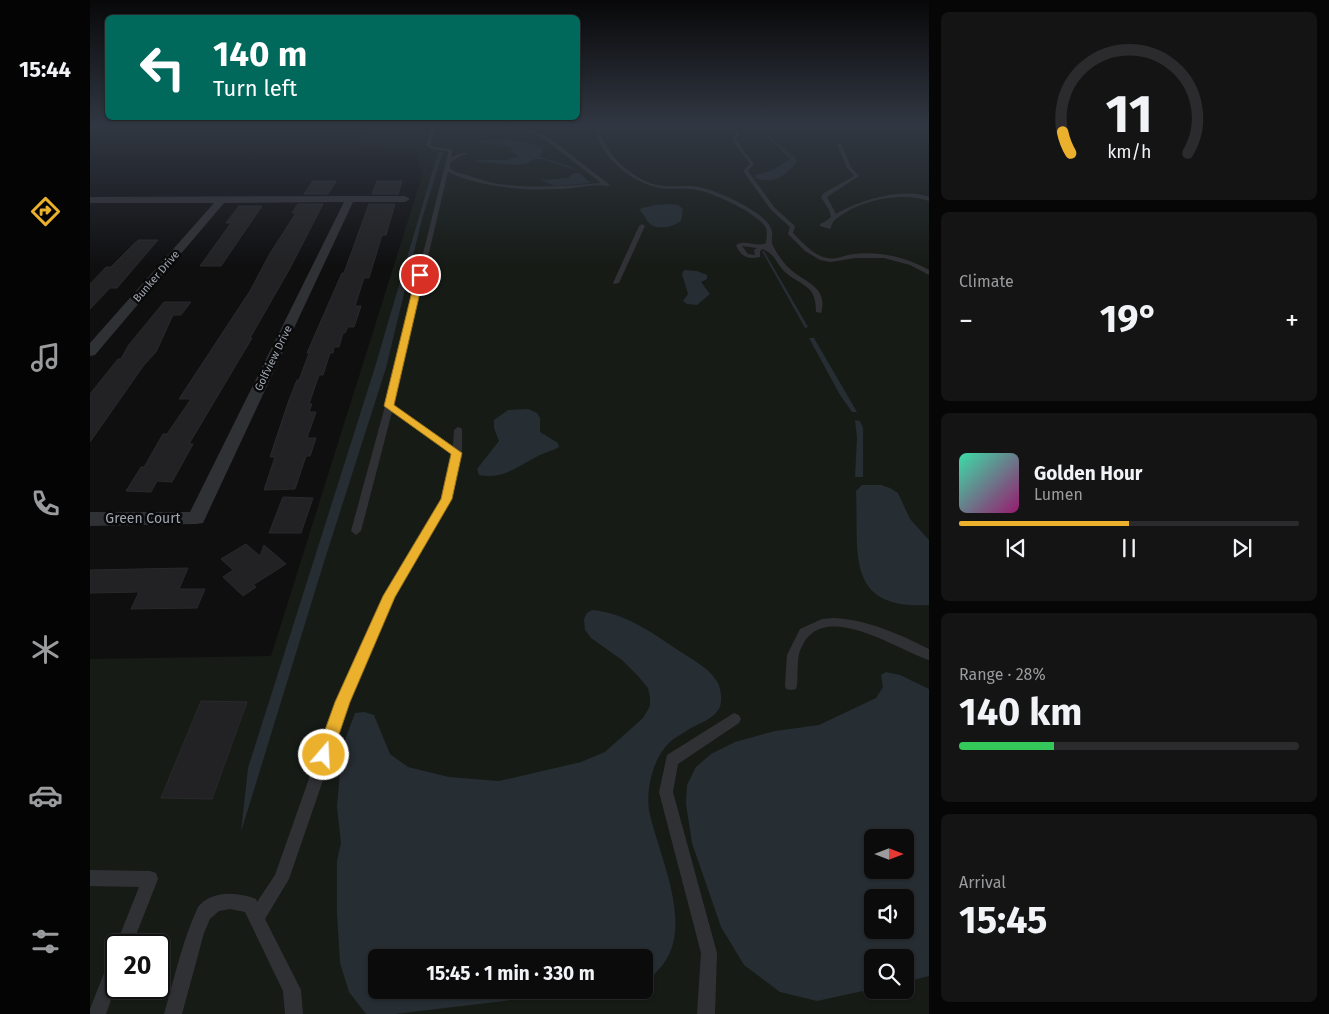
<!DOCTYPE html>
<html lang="en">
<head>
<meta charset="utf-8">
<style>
  body { margin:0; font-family:"Fira Sans",sans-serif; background:#141415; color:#f1f3f6; height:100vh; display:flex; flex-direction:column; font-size:19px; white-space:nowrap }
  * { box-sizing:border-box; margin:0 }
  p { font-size:16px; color:#9a9b9d }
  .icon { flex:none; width:28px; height:28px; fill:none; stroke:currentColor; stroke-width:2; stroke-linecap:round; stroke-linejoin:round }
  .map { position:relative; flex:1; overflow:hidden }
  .panel { display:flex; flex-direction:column; gap:12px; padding:12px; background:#060607; width:400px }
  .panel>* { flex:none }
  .hud { position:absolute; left:15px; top:15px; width:475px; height:105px; border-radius:8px; box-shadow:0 1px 4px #0004,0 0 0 1px #2b2b2d; background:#00695c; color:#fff; overflow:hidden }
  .needle { width:32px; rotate:90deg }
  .fabs { position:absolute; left:774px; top:829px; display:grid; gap:10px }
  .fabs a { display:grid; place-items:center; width:50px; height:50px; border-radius:8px; background:#0b0b0c; box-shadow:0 1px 4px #0004,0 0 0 1px #2b2b2d; font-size:25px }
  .speed { position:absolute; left:15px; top:934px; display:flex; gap:10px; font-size:25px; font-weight:700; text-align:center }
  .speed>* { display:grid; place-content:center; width:65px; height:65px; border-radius:50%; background:#0b0b0c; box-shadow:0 1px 4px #0004,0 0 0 1px #2b2b2d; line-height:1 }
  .speed .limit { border:2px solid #111; border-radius:8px; background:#fff; color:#111 }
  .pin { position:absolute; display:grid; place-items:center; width:42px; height:42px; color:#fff; margin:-21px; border:2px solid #fff; border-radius:50%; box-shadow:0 1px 5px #0007 }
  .me { position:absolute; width:55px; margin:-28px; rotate:19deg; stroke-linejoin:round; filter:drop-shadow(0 0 4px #0008) }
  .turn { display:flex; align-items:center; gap:18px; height:105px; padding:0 25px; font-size:22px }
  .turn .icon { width:65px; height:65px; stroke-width:2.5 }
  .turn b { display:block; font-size:35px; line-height:42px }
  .big { font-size:38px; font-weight:700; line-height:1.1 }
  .panel .widget { flex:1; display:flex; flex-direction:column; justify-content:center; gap:8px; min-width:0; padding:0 18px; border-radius:8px; background:#141415 }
  .panel .dial { align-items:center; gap:0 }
  .dial svg { height:130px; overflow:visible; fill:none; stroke:#2b2b2d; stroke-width:7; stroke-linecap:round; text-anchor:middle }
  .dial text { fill:#f1f3f6; stroke:none }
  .song { display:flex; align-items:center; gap:15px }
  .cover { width:60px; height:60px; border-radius:8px; background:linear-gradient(135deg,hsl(160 70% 55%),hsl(320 70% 35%)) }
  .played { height:5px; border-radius:2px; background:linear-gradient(90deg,#ebb12c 50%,#2b2b2d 50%) }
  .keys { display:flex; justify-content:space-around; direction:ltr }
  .heat { display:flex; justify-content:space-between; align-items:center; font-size:28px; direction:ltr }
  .charge { height:8px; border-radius:4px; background:linear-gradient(90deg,#34c759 28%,#2b2b2d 0) }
  .trip { position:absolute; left:278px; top:949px; width:285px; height:50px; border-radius:8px; background:#0b0b0c; box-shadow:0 1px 4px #0004,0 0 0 1px #2b2b2d; font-weight:700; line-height:50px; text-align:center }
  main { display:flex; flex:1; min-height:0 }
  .menu { display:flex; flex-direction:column; width:90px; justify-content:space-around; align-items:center; background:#040405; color:#9a9b9d }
  .menu .icon { width:35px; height:35px }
  .menu .active { color:#ebb12c }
  .menu b { font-size:22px; color:#f1f3f6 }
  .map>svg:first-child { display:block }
</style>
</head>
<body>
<main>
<nav class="menu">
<b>15:44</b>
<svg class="icon active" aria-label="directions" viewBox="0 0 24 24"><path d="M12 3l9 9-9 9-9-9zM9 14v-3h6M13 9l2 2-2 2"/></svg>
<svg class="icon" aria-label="music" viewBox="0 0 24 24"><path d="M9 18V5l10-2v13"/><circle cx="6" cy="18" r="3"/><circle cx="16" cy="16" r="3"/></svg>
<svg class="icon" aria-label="phone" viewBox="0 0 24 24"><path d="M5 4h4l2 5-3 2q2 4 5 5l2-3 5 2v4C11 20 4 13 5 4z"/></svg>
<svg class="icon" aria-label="climate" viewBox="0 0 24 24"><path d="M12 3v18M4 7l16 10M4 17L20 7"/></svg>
<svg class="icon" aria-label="car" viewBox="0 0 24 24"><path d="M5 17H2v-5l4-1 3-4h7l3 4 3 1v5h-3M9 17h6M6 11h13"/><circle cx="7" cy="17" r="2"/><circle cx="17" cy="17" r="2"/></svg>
<svg class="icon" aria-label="filters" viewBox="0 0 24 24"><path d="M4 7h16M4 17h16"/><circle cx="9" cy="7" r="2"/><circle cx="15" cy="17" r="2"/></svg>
</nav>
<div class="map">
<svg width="839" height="1014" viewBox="0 0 839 1014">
  <rect width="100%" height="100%" fill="#0f0f10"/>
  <path fill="#161b16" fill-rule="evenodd" d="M 0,124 L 839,124 L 839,1014 L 0,1014 L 0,659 L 181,656 L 332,176 L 326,149 L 267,147 L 279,129 L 0,132 ZM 782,838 L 815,838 L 815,870 L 782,870 ZM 782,898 L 815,898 L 815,930 L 782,930 ZM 26,945 L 69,945 L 69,988 L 26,988 ZM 286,958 L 554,958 L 554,990 L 286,990 ZM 782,958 L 815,958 L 815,990 L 782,990 Z"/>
  <path fill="#262d33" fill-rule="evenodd" d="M 658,124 L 661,124 L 682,138 L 705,158 L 707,162 C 695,176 684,185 665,178 L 666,175 L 683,170 L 700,159 L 678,137 Z
    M 396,140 C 403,143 409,140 416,140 C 427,141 445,143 453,149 L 450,157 L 478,166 L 488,171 L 452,159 L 444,159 L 438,163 L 428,165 L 387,162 L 386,161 L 389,160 L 416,160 L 429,156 L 420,151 L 424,148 L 421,146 L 388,142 Z
    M 348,152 L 353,152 L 332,219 L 296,368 L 234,562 L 151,832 L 158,768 L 285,367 Z
    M 484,173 L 490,173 L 500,183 L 465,186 L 451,180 L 478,178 Z
    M 580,204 L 588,205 L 593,209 L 591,221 C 583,227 567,231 559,223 C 556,220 553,213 549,209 L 565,205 Z
    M 672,251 L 674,251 L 718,327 L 715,328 Z
    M 594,270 L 607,271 L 617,275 L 617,279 L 611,282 L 620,294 L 607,305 L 597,304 L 593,301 L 598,294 L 592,274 Z
    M 719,338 L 724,338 L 767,412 L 762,412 L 750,395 Z
    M 438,409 L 447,413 L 450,418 L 450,432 L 468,443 L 469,447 C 463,451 455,452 448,456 C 428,466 413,480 389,475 L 387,469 L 409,441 L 404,428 L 404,420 L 418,410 Z
    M 765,420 L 770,421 L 773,428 L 773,477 L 765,477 L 767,438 Z
    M 772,485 L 791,485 L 800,488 L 808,493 L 820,519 L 839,540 L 839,605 C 754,610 769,553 766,491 Z
    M 502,610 C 537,613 565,635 594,654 C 605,661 618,668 626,680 C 631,686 633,702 629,709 C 623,719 610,723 601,728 C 594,733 585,737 579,743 C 563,758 556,789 559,810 C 568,856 608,930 568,970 C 564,975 560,980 554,981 L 554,958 L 286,958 L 286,990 L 504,990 L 305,1014 L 276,1014 L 259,992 L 250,963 L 247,913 L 247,861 L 251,843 L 247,807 L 252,748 L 265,713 L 274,712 L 284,715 L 300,754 L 318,767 L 359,777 L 409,781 L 491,762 L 515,752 L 553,718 L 560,706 L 560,697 L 558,688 L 548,676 L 532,660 L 501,638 L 495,630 L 494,619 L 497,613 Z
    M 796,672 L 810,675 L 839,689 L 839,976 L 815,982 L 815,958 L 782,958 L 782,989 L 727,1001 L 690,992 L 654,965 L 631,927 L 602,843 L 596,804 L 597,785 L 606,767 L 621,754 L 645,742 L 685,731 L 729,725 L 786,698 L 793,687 L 791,675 ZM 782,838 L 815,838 L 815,870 L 782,870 ZM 782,898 L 815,898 L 815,930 L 782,930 Z"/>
  <path fill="#222224" stroke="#29292c" d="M 223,181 L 246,181 L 238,194 L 214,194 Z
    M 287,181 L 312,181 L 308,194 L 282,194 Z
    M 208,204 L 233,204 L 199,270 L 160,338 L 162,338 L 99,444 L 103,444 L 82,482 L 67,481 L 61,492 L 36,491 L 51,467 L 54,467 L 73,434 L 77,434 L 101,399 L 89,399 L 160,291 L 179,255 L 206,213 L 202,213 Z
    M 279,204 L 305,204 L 296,235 L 292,235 L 279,278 L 274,278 L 265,306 L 271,306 L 264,327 L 258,327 L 255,333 L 253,333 L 249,347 L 244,347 L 243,353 L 240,353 L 233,375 L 229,375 L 219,404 L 222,404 L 219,412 L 226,412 L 217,438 L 226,438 L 220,456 L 216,456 L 205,489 L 174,490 L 185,457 L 180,457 L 199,400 L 207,380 L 209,380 L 219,353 L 217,353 L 252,273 L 254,273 Z
    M 149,206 L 172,206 L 131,266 L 110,266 L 141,223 L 136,223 Z
    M 48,240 L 68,240 L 27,288 L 20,288 L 0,309 L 0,284 L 16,267 L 21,267 Z
    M 74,302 L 101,302 L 91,315 L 83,315 L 66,352 L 54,365 L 0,442 L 0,394 L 28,359 L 31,359 L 38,346 Z
    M 193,497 L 223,498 L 211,533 L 179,533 Z
    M 156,544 L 170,556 L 174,545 L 196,564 L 163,585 L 166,587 L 153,596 L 133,577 L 143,570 L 131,559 Z
    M 98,568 L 89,589 L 115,589 L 107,608 L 41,609 L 49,592 L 0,593 L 0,570 Z
    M 111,701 L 157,702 L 122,799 L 71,798 Z"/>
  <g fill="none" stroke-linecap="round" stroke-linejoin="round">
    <path fill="#303135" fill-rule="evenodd" d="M 343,124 L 347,124 L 340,145 L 344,147 L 361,149 L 362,153 L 361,158 C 366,155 373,151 378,154 L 370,156 L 360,163 L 360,169 L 366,172 C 378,175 391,180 403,183 C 439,189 476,186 511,183 L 453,138 L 419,124 L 424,124 L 457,136 L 520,185 L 518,186 C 503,183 484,189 468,189 C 434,191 389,187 358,172 L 303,405 L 363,446 L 364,430 L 368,427 L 371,428 L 372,430 L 372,453 L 362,499 L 304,597 L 260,702 L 199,879 L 175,919 L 211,990 L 213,1014 L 195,1014 L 193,991 L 155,912 L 140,909 L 129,911 L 120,919 L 114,933 L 92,1014 L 74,1014 C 83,983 90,951 102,921 C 104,917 106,911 108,907 C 122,890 148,892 166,899 L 167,902 L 185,875 L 246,702 L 293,596 L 352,499 L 362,454 L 302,412 L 271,531 L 266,535 L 261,531 L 295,406 L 358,153 L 357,151 L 341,149 L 336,145 Z
      M 510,124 L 514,124 L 510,128 C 513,154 543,179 567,185 C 582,188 598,184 613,188 C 632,193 652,203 668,214 C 673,218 681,224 682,232 C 683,235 681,239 682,243 C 683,248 694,264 699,268 C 713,282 739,286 731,313 L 726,312 C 726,283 711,287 694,271 C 685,262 686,255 673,249 L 670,251 L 670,257 C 658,260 651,257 646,245 C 656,239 666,248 676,243 C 676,239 678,233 676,228 C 669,214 622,192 607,190 C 593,187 578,191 565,187 C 539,180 508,155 506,128 ZM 652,246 L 667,248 L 664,250 L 665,255 L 658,254 Z
      M 602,124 C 618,123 637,122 649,133 L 646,140 L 664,164 L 658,171 L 685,208 L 705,226 L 703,233 C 712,242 723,255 737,258 C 746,260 755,255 764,254 C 789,251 817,257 839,270 L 839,275 L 820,265 L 794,258 L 765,258 L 741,262 L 730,260 L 715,251 L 698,234 L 700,227 L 681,210 L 653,171 L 660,164 L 642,140 L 646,134 L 633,127 Z
      M 749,143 L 751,144 L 761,167 L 769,176 L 737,197 L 746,214 C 769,200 813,187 839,197 L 839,201 C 811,191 768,200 745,220 C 742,222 742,226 740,229 L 730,226 L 730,224 L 736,221 L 741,217 L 739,210 L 731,197 L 734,193 L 764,176 L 757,168 L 747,144 Z
      M 552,224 L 555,226 L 529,283 L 524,284 L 523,283 L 549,226 Z
      M 744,618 C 778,620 809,634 839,649 L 839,660 C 805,649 727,594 709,654 C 707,664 708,675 707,685 L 706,689 L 701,690 L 696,689 L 695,685 L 697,655 L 710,629 L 732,619 Z
      M 644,713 L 649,715 L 651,719 L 649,723 L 588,764 L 583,792 L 627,953 L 625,1014 L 607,1014 L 611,953 L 569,792 L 577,755 Z
      M 0,870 L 60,871 L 66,873 L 68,879 L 42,945 L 26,945 L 26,947 L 26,945 L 49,887 L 0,886 Z
      M 26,955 L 26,986 L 16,1014 L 0,1014 L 0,1009 L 20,958 Z"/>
    <path fill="#303135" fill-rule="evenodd" d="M 260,196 L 315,196 L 320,199 L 315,202 L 263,202 L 113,523 L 106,524 L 0,526 L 0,512 L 100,512 L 254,202 L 134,203 L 5,355 L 0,356 L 0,343 L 124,203 L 0,203 L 0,197 Z"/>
  </g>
  <linearGradient id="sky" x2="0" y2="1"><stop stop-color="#080809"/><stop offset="0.47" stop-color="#313742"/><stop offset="1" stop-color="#313742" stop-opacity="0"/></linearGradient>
  <rect width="839" height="266" fill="url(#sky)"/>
  <path fill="#ebb12c" stroke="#99731d" d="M 330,273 L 334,275 L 304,405 L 372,453 L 362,499 L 305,597 L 260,702 L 242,755 L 240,760 L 234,762 L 229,760 L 226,755 L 245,702 L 293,596 L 351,499 L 361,454 L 294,406 L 326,275 Z"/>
  <g text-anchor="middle" stroke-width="5" stroke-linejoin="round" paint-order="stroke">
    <g font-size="11" fill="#a0a5b1" stroke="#0a0a0b">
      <text transform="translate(66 276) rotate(-49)" y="4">Bunker Drive</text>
      <text transform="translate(183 358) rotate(-64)" y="4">Golfview Drive</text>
    </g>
    <g font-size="14" fill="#a0a5b1" stroke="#0a0a0b">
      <text x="53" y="523">Green Court</text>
    </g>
  </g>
</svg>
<div class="fabs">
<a><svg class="needle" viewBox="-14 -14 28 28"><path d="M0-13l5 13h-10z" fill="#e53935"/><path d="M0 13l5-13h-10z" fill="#9a9b9d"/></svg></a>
<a><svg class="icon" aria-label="sound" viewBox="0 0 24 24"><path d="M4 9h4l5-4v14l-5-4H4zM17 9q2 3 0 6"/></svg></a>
<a><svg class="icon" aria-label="search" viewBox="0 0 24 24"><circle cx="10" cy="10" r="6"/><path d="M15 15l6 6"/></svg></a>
</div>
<div class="speed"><div class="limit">20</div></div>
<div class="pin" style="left:330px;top:275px;background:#d93025"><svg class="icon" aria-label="arrive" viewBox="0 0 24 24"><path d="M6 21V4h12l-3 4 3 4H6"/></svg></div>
<svg class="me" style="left:234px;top:755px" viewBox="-20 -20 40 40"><circle r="17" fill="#ebb12c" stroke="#fff" stroke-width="3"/><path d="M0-11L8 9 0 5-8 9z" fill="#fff"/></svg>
<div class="trip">15:45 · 1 min · 330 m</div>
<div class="hud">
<div class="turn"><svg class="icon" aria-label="left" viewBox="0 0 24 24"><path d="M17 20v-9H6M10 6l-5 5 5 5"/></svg><div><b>140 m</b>Turn left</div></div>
</div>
</div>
<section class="panel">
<div class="widget dial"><svg viewBox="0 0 100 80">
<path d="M14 69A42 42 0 1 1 86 69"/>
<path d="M14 69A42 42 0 0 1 9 56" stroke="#ebb12c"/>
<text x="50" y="56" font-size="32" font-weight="700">11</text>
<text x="50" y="72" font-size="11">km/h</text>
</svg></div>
<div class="widget"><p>Climate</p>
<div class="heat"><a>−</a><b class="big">19°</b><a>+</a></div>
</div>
<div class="widget">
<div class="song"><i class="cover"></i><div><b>Golden Hour</b><p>Lumen</p></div></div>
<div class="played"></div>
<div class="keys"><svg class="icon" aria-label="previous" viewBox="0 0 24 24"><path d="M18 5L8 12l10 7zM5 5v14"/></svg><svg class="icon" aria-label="pause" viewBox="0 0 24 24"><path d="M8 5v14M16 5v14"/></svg><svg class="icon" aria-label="next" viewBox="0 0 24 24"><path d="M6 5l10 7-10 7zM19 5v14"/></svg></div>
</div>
<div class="widget"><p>Range · 28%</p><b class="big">140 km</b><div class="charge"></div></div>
<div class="widget"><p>Arrival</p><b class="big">15:45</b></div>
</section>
</main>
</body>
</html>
